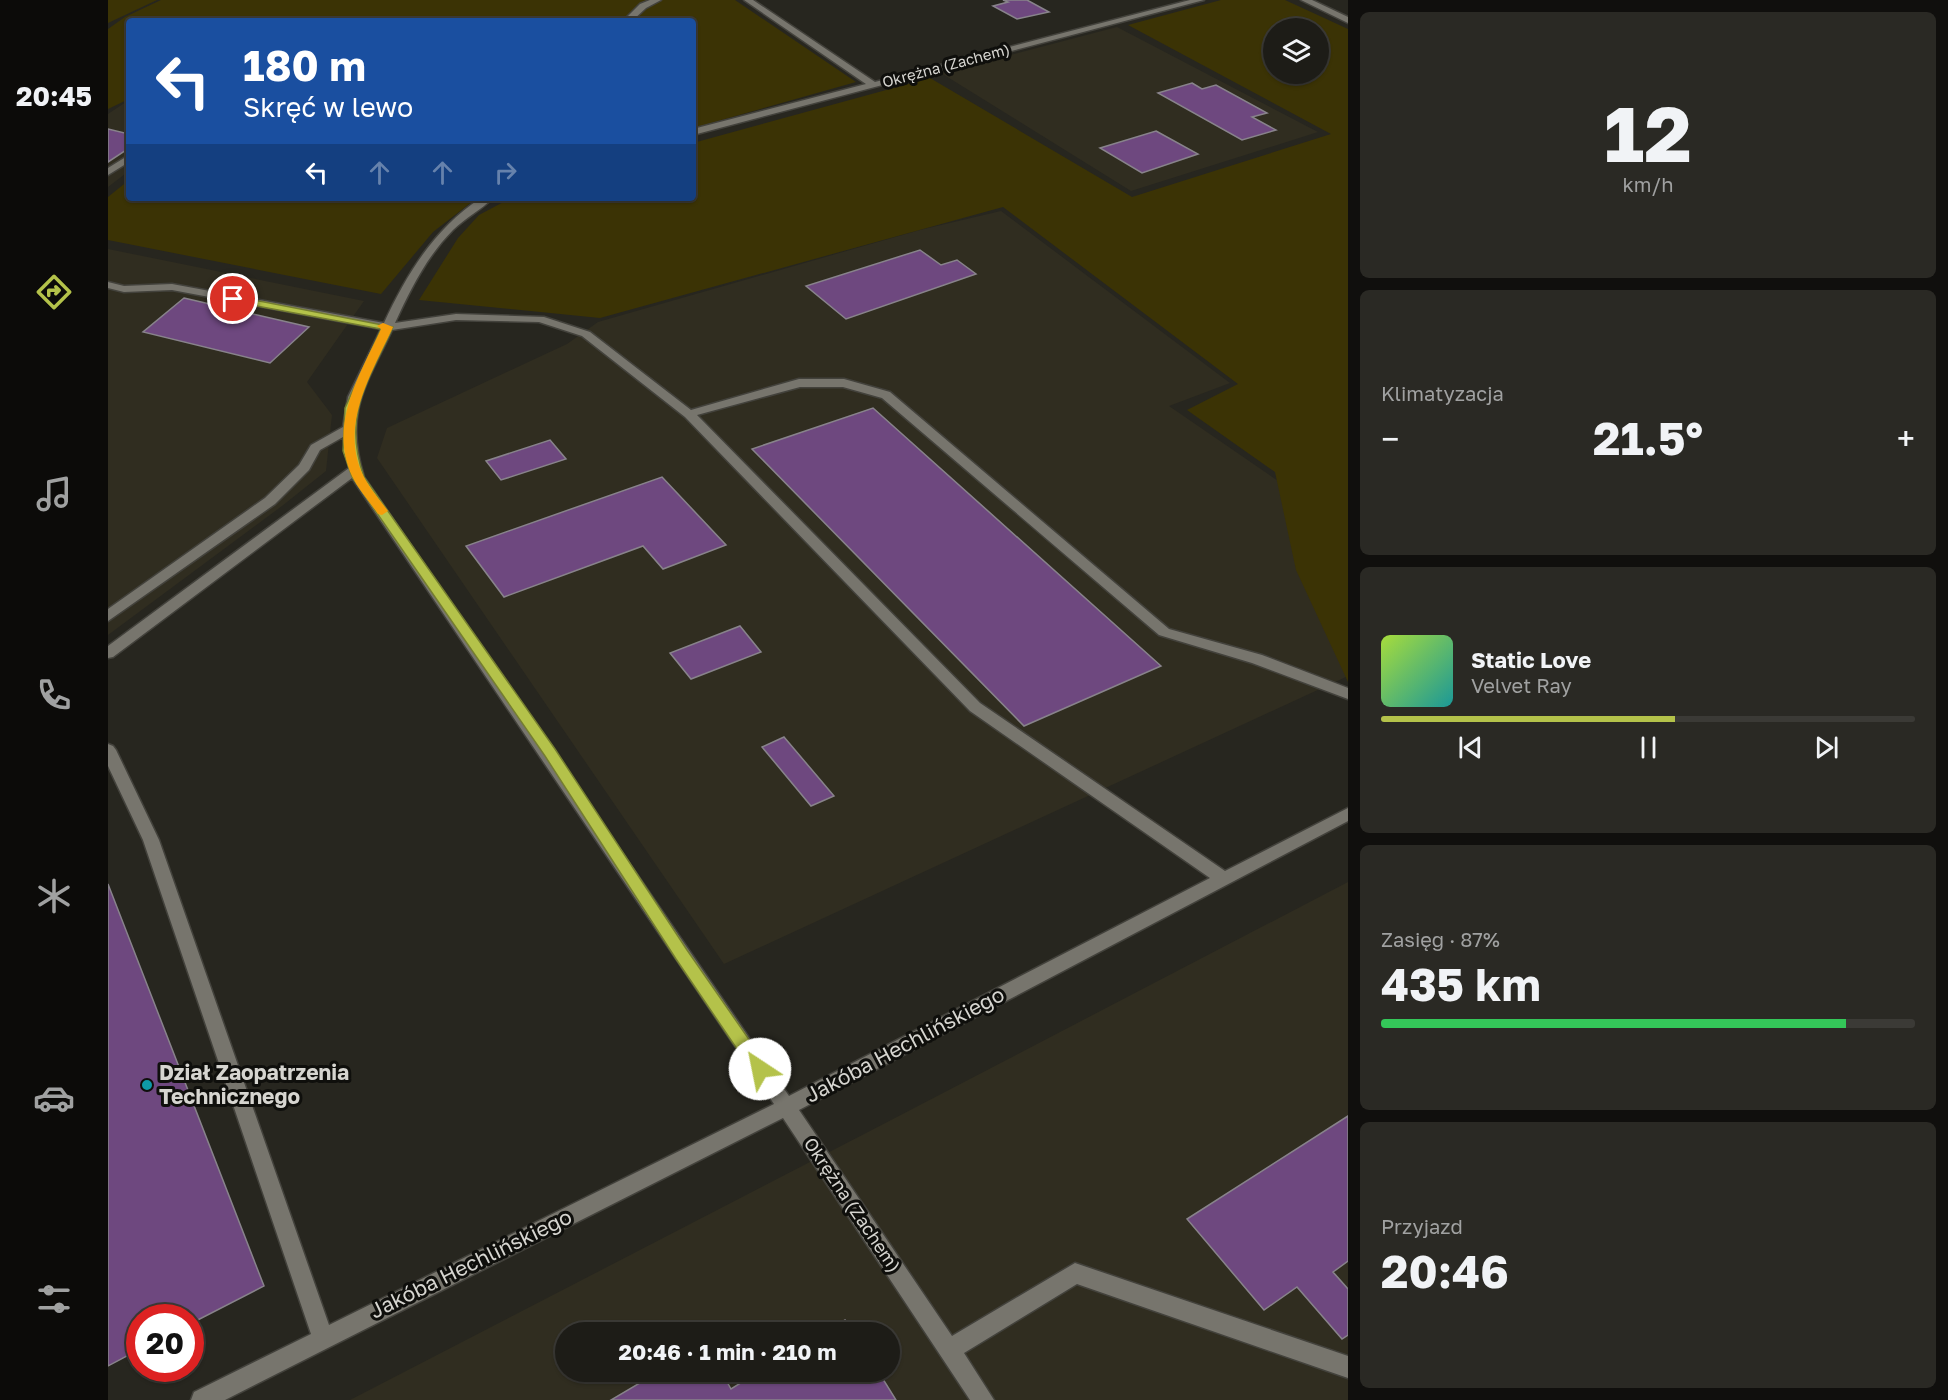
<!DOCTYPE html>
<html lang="pl">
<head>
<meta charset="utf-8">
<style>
  body { margin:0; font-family:"Golos Text",sans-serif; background:#2a2924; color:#f1f3f6; height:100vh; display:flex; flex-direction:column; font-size:22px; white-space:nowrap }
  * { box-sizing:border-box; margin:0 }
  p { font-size:20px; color:#a0a1a1 }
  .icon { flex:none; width:33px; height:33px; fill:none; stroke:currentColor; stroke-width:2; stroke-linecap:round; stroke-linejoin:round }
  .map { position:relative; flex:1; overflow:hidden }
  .sheet { display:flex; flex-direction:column; gap:12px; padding:12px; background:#100f0d; width:600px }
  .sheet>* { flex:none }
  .hud { position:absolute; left:18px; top:18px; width:570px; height:183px; border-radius:6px; box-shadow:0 2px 4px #0004,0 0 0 2px #3b3a36; background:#1a4fa0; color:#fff; overflow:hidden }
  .fabs { position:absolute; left:1155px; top:18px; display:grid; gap:12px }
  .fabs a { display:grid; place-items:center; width:66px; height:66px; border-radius:50%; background:#1d1c17; box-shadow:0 2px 4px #0004,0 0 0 2px #3b3a36; font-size:30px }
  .speed { position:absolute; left:18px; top:1304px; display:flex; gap:12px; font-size:30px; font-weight:700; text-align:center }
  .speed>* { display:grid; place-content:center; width:78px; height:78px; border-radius:50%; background:#1d1c17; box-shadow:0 2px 4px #0004,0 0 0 2px #3b3a36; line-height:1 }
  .speed .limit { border:9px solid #d22; background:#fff; color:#111 }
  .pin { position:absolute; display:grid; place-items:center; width:51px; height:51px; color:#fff; margin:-26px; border:3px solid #fff; border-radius:50%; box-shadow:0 2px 6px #0007 }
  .me { position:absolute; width:66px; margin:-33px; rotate:326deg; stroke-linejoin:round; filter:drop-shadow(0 0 4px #0008) }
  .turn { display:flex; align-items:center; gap:21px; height:126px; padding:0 18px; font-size:27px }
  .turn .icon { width:78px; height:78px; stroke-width:2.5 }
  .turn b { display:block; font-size:42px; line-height:51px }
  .lanes { display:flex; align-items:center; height:57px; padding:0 18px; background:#0003; justify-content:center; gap:30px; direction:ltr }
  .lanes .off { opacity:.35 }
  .big { font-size:45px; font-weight:700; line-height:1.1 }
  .sheet .tile { flex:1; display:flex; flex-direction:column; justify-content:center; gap:9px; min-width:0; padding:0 21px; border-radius:9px; background:#2a2924 }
  .sheet .dial { align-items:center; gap:0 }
  .dial b { font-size:78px; line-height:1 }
  .song { display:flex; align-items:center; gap:18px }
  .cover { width:72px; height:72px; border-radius:9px; background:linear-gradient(135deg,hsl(80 70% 55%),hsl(180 70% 35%)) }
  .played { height:6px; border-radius:3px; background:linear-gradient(90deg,#b4c24a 55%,#3b3a36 55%) }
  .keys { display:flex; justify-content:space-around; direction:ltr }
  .heat { display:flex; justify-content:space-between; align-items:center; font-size:33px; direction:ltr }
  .charge { height:9px; border-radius:4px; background:linear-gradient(90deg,#34c759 87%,#3b3a36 0) }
  .trip { position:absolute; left:447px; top:1322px; width:345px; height:60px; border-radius:30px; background:#1d1c17; box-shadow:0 2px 4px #0004,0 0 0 2px #3b3a36; font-weight:700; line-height:60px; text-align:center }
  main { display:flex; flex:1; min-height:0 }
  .dock { display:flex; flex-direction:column; width:108px; justify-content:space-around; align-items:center; background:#0c0b09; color:#a0a1a1 }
  .dock .icon { width:42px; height:42px }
  .dock .on { color:#b4c24a }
  .dock b { font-size:27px; color:#f1f3f6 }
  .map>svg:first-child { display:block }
</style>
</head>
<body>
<main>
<nav class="dock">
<b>20:45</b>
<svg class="icon on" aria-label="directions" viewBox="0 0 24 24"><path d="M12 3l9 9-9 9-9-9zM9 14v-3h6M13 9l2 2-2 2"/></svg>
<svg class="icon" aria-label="music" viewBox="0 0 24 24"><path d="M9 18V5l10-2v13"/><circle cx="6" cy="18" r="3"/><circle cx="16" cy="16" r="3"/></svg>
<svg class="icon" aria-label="phone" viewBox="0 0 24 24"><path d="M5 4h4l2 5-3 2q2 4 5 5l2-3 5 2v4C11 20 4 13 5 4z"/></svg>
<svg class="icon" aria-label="climate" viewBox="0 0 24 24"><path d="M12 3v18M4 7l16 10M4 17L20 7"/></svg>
<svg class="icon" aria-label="car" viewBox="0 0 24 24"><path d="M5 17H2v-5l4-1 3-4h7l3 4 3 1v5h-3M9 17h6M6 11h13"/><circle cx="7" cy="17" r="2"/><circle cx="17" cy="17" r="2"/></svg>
<svg class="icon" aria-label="filters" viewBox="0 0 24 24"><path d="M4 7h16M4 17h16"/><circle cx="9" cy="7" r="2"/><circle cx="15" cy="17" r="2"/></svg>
</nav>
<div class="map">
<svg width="1240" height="1400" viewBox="0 0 1240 1400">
  <rect width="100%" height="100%" fill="#27261f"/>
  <path fill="#302d20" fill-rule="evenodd" d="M 1009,27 L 1210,132 L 1023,191 L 833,73 Z
    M 21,100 L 21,171 L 0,187 L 0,114 Z
    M 893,211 L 1122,383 L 1061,406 L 1240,529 L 1240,676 L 616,964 L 269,458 L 279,428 L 459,344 L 490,322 L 812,230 Z
    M 0,249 L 256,301 L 199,382 L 224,415 L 218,471 L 174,506 L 0,635 Z
    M 1240,882 L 1240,1400 L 242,1400 L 762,1131 ZM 458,1332 L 782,1332 L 782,1371 L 458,1371 Z"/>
  <path fill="#3b3305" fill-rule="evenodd" d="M 0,0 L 49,0 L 0,23 Z
    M 53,0 L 627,0 L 748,82 L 585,128 L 585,21 L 21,21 L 21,99 L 0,109 L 0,29 L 17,17 Z
    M 1113,0 L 1177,0 L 1240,29 L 1240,682 L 1188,570 L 1167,472 L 1079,410 L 1130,384 L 895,207 L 492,318 L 311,300 L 350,238 L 371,215 L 403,198 L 585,198 L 585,143 L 822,78 L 1024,197 L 1223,134 L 1020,25 ZM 1166,28 L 1210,28 L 1210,74 L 1166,74 Z
    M 21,180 L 21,198 L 369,198 L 325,232 L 273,294 L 0,240 L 0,197 Z"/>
  <path fill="#6e487f" stroke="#88838b" stroke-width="1.5" d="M 895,0 L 919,0 L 941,12 L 909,19 L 885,6 L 900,2 Z
    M 1084,83 L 1094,89 L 1108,85 L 1159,113 L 1144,117 L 1168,130 L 1134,140 L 1050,93 Z
    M 0,129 L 21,134 L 21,148 L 0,162 Z
    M 1048,131 L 1090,154 L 1034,173 L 992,148 Z
    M 812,250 L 833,265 L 849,260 L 868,274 L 738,319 L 698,286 Z
    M 76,298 L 201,327 L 162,363 L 35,332 Z
    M 765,408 L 1053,666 L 916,726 L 644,449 Z
    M 442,440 L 458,459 L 393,480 L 378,461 Z
    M 554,477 L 618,545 L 555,569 L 535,546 L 396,597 L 358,546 Z
    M 632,626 L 653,652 L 583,679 L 562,653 Z
    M 676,737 L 726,796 L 703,806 L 654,747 Z
    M 0,884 L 156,1286 L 82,1324 L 82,1317 L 32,1317 L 32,1349 L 0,1366 Z
    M 1240,1116 L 1240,1261 L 1225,1272 L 1240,1289 L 1240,1335 L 1234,1339 L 1189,1287 L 1156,1310 L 1079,1219 Z
    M 737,1320 L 744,1332 L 716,1332 Z
    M 552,1371 L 613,1371 L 623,1389 L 652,1371 L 770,1371 L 788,1400 L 503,1400 Z"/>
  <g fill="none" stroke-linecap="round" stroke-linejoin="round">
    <g stroke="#43423c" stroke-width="3">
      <path id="minor" d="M 542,0 L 553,0 L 538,8 L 524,21 L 515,21 L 532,4 Z
        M 636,0 L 645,0 L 767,82 L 1082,0 L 1096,0 L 585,135 L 585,129 L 758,84 Z
        M 1193,0 L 1204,0 L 1240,17 L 1240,23 Z
        M 21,155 L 21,162 L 0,175 L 0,168 Z
        M 373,198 L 385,198 C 373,210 357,218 345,230 C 319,256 302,290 287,323 L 348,314 L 436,317 L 482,332 L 583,410 L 691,379 L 736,379 L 782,392 L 1061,629 L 1154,655 L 1240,688 L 1240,699 L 1144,663 L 1051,635 L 774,398 L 735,387 L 692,387 L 589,415 L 872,703 L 1117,871 L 1240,808 L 1240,821 L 691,1110 L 844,1336 L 967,1263 L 1240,1356 L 1240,1378 L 969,1284 L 856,1353 L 886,1400 L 862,1400 L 675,1118 L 117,1400 L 83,1400 L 86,1392 L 203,1334 L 35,840 L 0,766 L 0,744 L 5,746 L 8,750 L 51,840 L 221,1325 L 666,1104 L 244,478 L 5,657 L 0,658 L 0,646 L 241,468 L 235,437 L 212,450 L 201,470 L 167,504 L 0,621 L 0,609 L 157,498 L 191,465 L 203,445 L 235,427 L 240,397 L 273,329 L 64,290 L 16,292 L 0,288 L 0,282 L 16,286 L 64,284 L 276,323 C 299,273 327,228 373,198 ZM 348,320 L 431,322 L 474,336 L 577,417 L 862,711 L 1102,878 L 681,1096 L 256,477 C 236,413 257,387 284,330 Z"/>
    </g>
    <use href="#minor" fill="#77756d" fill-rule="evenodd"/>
  </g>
  <path fill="#b4c24a" stroke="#757e30" stroke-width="1.5" d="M 125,296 L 285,327 C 260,382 234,415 256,477 L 447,749 L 579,950 L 658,1064 L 661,1069 L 658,1074 L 652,1076 L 646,1074 L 568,959 L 437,756 L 244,477 L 235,451 L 237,408 L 273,329 L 122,301 L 120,299 Z"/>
  <path fill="#f59e0b" d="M 275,323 L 285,327 C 264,373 230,426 256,477 C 262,489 272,500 280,511 L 274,515 L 270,514 C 262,502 250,489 244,476 C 220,424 252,375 273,329 L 269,326 Z"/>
  <circle fill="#0f9aa8" stroke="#0f0f0c" stroke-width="2" cx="39" cy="1085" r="6"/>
  <g text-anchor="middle" stroke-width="6" stroke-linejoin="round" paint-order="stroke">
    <g font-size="15" fill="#d6d5d0" stroke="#0f0f0c">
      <text transform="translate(838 66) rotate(-15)" y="5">Okrężna (Zachem)</text>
    </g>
    <g font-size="18" fill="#d6d5d0" stroke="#0f0f0c">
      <text transform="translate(744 1205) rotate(56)" y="6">Okrężna (Zachem)</text>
    </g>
    <g font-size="21" fill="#d6d5d0" stroke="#0f0f0c">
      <text transform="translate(797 1045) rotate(-28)" y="7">Jakóba Hechlińskiego</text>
      <text transform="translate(363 1264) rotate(-26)" y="7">Jakóba Hechlińskiego</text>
    </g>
    <g font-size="21" font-weight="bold" fill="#d6d5d0" stroke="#0f0f0c" text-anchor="start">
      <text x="51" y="1080">Dział Zaopatrzenia<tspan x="51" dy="24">Technicznego</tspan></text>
    </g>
  </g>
</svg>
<div class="fabs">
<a><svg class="icon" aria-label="layers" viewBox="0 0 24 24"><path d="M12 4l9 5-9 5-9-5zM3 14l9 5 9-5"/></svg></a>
</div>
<div class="speed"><div class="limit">20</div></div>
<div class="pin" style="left:125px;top:299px;background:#d93025"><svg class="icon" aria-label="arrive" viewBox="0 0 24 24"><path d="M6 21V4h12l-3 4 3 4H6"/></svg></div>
<svg class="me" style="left:652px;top:1069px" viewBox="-20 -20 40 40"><circle r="19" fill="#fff"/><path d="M0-13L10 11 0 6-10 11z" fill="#b4c24a"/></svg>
<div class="trip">20:46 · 1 min · 210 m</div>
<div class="hud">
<div class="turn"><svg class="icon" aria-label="left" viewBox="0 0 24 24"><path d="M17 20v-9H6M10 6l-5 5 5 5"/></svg><div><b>180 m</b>Skręć w lewo</div></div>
<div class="lanes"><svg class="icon" aria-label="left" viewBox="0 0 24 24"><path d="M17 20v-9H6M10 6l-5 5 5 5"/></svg><svg class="icon off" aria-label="ahead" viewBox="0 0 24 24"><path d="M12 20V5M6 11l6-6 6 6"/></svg><svg class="icon off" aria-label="ahead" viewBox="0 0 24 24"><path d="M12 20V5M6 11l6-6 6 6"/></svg><svg class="icon off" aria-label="right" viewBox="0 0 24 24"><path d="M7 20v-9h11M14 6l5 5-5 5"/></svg></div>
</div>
</div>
<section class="sheet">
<div class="tile dial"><b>12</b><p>km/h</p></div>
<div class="tile"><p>Klimatyzacja</p>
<div class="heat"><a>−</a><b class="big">21.5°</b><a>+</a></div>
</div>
<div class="tile">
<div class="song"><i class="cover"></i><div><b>Static Love</b><p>Velvet Ray</p></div></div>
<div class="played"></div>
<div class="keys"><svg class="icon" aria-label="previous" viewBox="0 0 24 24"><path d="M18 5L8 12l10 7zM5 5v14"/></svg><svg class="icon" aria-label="pause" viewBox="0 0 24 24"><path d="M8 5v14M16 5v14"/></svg><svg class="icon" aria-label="next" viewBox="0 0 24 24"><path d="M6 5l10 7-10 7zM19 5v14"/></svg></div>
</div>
<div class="tile"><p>Zasięg · 87%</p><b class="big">435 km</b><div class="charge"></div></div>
<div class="tile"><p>Przyjazd</p><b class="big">20:46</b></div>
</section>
</main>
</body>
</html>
